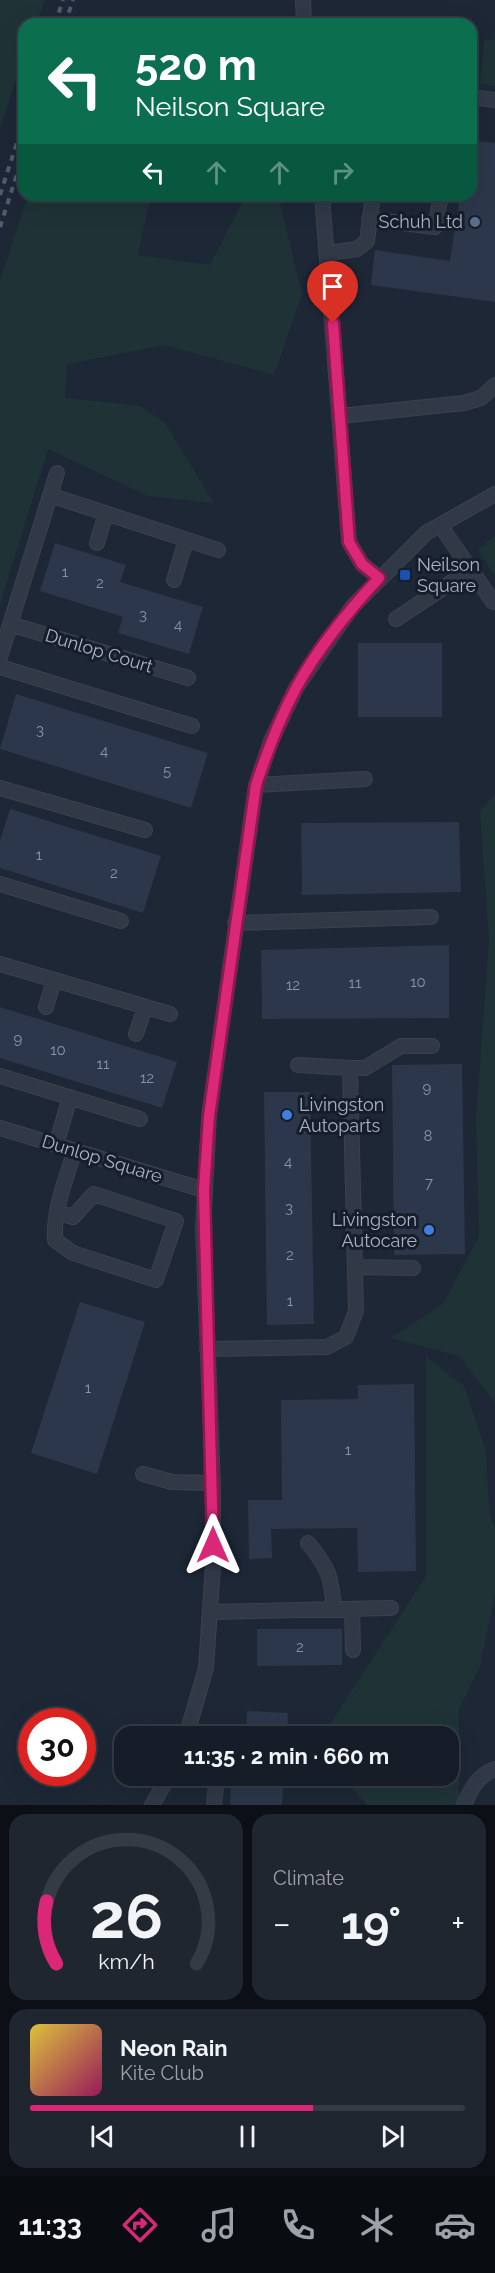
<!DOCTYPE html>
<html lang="en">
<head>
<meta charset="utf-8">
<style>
  body { margin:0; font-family:Raleway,sans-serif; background:#1f2630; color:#f1f3f6; height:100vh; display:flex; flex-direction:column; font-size:22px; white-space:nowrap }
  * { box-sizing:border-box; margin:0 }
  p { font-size:20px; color:#9ea2a8 }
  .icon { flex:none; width:33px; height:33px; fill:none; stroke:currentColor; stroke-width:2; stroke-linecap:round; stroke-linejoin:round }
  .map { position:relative; height:1805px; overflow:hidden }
  .sheet { display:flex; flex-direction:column; gap:9px; padding:9px; background:#0c1016; flex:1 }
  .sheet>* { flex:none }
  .guide { position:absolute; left:18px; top:18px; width:459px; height:183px; border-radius:18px; box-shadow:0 6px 24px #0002,0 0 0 2px #353b45; background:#0b6e4f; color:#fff; overflow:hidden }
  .speed { position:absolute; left:18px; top:1708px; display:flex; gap:12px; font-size:30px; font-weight:700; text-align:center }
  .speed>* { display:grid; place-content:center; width:78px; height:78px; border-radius:50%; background:#161d28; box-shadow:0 6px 24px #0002,0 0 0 2px #353b45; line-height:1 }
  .speed .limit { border:9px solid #d22; background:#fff; color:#111 }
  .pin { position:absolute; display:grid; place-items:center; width:51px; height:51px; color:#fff; margin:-62px -26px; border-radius:50% 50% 50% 0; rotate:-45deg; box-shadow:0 0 6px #0007 }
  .pin .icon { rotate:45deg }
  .me { position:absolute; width:66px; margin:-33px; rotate:0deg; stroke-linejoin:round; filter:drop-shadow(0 0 4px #0008) }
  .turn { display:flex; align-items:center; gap:21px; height:126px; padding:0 18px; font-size:27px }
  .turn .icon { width:78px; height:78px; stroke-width:2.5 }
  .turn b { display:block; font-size:42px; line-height:51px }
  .lanes { display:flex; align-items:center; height:57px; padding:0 18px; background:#0003; justify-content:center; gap:30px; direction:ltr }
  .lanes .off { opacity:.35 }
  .big { font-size:45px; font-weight:700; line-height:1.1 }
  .sheet .card { flex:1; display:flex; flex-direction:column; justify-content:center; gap:9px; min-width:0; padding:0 21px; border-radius:18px; background:#1f2630 }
  .sheet .dial { align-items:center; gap:0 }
  .dial svg { height:156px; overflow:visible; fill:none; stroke:#353b45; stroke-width:7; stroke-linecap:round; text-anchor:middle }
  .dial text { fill:#f1f3f6; stroke:none }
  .song { display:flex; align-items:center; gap:18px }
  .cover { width:72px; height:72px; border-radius:9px; background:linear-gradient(135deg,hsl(50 70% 55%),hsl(330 70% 35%)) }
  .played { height:6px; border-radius:3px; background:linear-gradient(90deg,#db2777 65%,#353b45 65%) }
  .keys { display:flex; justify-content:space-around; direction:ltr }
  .heat { display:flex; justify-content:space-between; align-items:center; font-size:33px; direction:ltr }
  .sheet .tiles { flex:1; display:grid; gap:9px; grid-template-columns:1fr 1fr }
  .card:last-child { grid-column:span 2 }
  .trip { position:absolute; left:114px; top:1726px; width:345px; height:60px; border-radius:18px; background:#161d28; box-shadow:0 6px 24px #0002,0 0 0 2px #353b45; font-weight:700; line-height:60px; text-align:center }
  .tabs { display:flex; height:96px; justify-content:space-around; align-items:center; background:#090c10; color:#9ea2a8 }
  .tabs .icon { width:42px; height:42px }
  .tabs .selected { color:#db2777 }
  .tabs b { font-size:27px; color:#f1f3f6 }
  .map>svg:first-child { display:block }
</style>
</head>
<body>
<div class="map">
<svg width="495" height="1805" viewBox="0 0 495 1805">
  <rect width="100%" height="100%" fill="#1d2736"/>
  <path fill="#1f3337" d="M 0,0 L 45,0 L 36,24 L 24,24 L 24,56 L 0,128 Z
    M 495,39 L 495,86 L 480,84 L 484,41 Z
    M 28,195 L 151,195 L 138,255 L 210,265 L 246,195 L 278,195 L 302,294 L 274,375 L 165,345 L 67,364 L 65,398 L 141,406 L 165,423 L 214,503 L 148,496 L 48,449 L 0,604 L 0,281 Z
    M 495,535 L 495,576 L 478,550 Z
    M 495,794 L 495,1403 L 459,1356 L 391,1338 L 443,1304 L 479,1236 L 476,1119 L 489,940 L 480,811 Z
    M 426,1357 L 464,1386 L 486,1451 L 489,1509 L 495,1531 L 495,1593 L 480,1666 L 459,1709 L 459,1798 L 455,1805 L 367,1805 L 342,1776 L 448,1776 L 448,1737 L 328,1737 L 327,1729 L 426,1576 Z"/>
  <path fill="#2c374b" d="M 471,140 L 495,143 L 495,302 L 371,285 L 375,250 L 450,261 L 460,195 L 471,195 Z
    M 55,543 L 126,565 L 120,582 L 203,607 L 189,654 L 118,633 L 123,617 L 40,591 Z
    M 358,643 L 442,643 L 442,717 L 358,717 Z
    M 16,694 L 208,753 L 191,808 L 0,749 Z
    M 10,809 L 161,856 L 143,913 L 0,868 L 0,841 Z
    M 459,822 L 461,892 L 302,895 L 301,823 Z
    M 449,945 L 449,1018 L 262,1019 L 261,950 Z
    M 0,1007 L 177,1062 L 162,1108 L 0,1058 Z
    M 462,1064 L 465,1254 L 394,1255 L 392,1065 Z
    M 264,1092 L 310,1092 L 314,1324 L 267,1325 Z
    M 80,1302 L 145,1322 L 97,1474 L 31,1453 Z
    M 414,1384 L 416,1571 L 358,1572 L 357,1528 L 271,1529 L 272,1558 L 249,1559 L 248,1500 L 282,1500 L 281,1400 L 358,1399 L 358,1385 Z
    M 257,1629 L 342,1629 L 342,1665 L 257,1666 Z
    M 247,1711 L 288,1713 L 287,1737 L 246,1737 Z
    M 231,1785 L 283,1788 L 282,1805 L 230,1805 Z"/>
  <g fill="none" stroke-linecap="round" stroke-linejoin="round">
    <g stroke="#3a4250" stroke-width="16">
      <path id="minor" d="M 303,0 L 304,24
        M 471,97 L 495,100
        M 322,195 L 349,542 L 362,564 L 379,578
        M 369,219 L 435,227 L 441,195
        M 328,253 L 357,249 L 367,241 L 373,195
        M 340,416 L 464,403 L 481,398 L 495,385
        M 50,495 L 218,550
        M 440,525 L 493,602
        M 97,543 L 106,513
        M 174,580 L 186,540
        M 396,619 L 470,570
        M 10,624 L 188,678
        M 0,657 L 57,473
        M 0,667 L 192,726
        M 256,785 L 365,779
        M 0,788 L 145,830
        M 0,884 L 121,921
        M 235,923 L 431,917
        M 0,964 L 170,1014
        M 46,1007 L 54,980
        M 136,1034 L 145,1007
        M 298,1065 L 350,1068
        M 0,1076 L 140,1119
        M 0,1128 L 204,1190
        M 56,1145 L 70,1097
        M 57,1212 L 73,1217 L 94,1194 L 176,1221 L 156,1280 L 73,1253 L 55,1240 C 53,1210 66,1179 75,1150
        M 355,1267 L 413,1268
        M 207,1349 L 327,1347 L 346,1337 L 356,1311 L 350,1068 L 365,1068 L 401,1046 L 432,1046
        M 143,1474 L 172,1482 L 213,1483
        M 308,1543 C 329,1569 331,1575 334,1609
        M 352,1609 L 353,1650
        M 211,1612 L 391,1608
        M 186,1737 L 206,1668 L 213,1565 L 213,1483 L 203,1230 L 209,1116 L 256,785 L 271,741 L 296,688 L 352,607 L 426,533 L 495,494
        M 152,1805 L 169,1776
        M 214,1805 L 217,1776
        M 464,1805 C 471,1789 478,1775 495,1769"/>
    </g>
    <use href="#minor" stroke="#313947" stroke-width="14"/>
    <path stroke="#525c6f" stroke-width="4" stroke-dasharray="6 6" stroke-linecap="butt" d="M 55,24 L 63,0
      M 65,24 L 73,0
      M 0,195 L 24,121
      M 0,227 L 24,152"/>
  </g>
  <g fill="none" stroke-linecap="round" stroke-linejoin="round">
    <g stroke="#8e194d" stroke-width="15">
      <path id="route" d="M 213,1545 L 204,1190 L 209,1116 L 256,785 C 267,752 279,720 295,690 C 315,652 350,609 379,578 L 362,564 L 349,542 L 333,323"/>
    </g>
    <use href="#route" stroke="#db2777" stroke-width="10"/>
  </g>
  <circle fill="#5c6f8a" stroke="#161e2b" stroke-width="2" cx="475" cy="222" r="6"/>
  <rect fill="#1a4fb4" stroke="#161e2b" stroke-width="2" x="399" y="569" width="12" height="12" rx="3"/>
  <g fill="#3f7fe0" stroke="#161e2b" stroke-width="2">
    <circle cx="287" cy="1115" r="6"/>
    <circle cx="429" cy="1230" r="6"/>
  </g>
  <g text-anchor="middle" stroke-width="6" stroke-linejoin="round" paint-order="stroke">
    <g font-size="15" fill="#8993a5">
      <text x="65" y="577">1</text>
      <text x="100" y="588">2</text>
      <text x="143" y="620">3</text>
      <text x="178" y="630">4</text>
      <text x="40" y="735">3</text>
      <text x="104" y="756">4</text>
      <text x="167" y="776">5</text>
      <text x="39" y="860">1</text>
      <text x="114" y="878">2</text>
      <text x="418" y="987">10</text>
      <text x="355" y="988">11</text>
      <text x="293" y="990">12</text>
      <text x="18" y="1044">9</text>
      <text x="58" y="1055">10</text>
      <text x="103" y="1069">11</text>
      <text x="147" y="1083">12</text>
      <text x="427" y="1093">9</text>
      <text x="428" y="1141">8</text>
      <text x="288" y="1167">4</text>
      <text x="429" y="1188">7</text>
      <text x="289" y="1213">3</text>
      <text x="290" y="1260">2</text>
      <text x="290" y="1306">1</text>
      <text x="88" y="1393">1</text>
      <text x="348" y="1455">1</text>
      <text x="300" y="1652">2</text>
    </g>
    <g font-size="18" fill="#aab3c5" stroke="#161e2b" text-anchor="end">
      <text x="463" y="228">Schuh Ltd</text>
      <text x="417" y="571" text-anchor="start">Neilson<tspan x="417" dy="21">Square</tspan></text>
      <text x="299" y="1111" text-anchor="start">Livingston<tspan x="299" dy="21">Autoparts</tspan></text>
      <text x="417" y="1226">Livingston<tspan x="417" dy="21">Autocare</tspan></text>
    </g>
    <g font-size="18" fill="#aab3c5" stroke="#161e2b">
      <text transform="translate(99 651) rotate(17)" y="6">Dunlop Court</text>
      <text transform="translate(102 1159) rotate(17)" y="6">Dunlop Square</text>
    </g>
  </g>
</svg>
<div class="speed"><div class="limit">30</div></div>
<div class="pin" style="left:333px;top:323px;background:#d93025"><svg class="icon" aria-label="arrive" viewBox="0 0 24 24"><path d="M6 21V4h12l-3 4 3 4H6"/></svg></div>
<svg class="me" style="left:213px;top:1545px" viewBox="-20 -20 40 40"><path d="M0-17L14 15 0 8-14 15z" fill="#db2777" stroke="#fff" stroke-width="4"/></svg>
<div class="trip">11:35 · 2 min · 660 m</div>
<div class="guide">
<div class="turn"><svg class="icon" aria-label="left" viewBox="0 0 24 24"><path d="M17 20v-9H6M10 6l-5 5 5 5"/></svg><div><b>520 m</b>Neilson Square</div></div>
<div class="lanes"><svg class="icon" aria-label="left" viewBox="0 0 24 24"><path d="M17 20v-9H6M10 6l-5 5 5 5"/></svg><svg class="icon off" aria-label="ahead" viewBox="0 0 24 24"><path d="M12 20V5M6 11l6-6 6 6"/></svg><svg class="icon off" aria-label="ahead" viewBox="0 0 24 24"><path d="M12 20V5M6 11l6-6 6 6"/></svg><svg class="icon off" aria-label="right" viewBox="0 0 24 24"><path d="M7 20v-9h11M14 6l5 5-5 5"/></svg></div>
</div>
</div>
<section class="sheet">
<div class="tiles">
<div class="card dial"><svg viewBox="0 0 100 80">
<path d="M14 69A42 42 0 1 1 86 69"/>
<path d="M14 69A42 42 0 0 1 9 37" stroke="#db2777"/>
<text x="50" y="56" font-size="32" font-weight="700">26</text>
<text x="50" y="72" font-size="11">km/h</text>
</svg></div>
<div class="card"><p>Climate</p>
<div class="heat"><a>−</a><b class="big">19°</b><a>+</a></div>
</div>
<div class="card">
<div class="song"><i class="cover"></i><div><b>Neon Rain</b><p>Kite Club</p></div></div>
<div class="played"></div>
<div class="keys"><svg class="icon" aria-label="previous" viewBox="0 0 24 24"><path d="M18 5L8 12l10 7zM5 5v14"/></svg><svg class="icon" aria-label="pause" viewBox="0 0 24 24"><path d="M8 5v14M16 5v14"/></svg><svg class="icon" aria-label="next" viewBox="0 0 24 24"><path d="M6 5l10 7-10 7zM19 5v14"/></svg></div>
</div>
</div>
</section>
<nav class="tabs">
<b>11:33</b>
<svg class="icon selected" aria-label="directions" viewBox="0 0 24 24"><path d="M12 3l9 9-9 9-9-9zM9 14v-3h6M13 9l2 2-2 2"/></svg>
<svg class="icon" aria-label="music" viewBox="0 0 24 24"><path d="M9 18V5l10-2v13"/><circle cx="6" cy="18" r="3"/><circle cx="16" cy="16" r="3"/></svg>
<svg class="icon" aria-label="phone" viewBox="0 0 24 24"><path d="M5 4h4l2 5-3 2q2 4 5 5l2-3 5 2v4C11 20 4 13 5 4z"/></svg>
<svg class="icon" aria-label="climate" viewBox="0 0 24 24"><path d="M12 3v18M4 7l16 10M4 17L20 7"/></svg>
<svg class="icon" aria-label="car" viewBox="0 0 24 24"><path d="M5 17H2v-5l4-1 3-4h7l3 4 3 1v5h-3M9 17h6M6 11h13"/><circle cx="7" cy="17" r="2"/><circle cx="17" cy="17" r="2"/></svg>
</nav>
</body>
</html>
